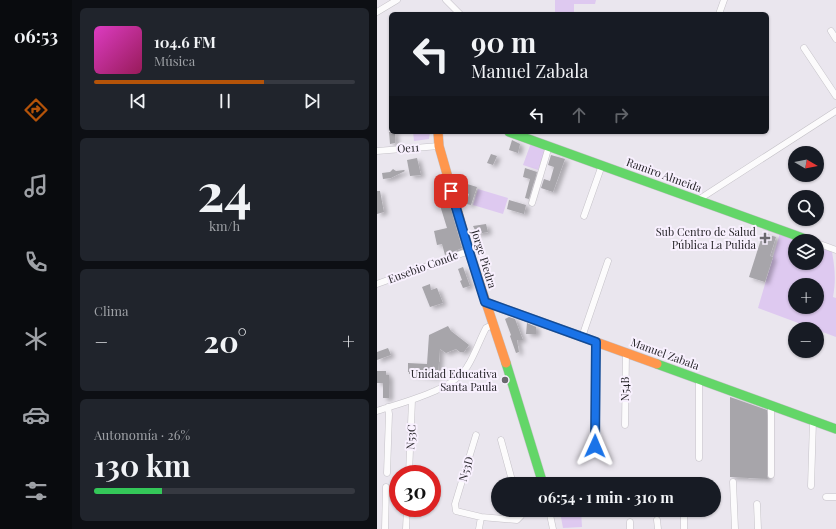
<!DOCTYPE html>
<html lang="es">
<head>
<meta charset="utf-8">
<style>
  body { margin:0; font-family:"Playfair Display",serif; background:#20242c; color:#f1f3f6; height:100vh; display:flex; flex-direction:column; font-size:15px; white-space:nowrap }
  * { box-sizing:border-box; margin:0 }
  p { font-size:13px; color:#9ea1a6 }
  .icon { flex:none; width:22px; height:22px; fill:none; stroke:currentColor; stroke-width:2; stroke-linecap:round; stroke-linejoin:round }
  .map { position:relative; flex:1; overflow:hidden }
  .details { display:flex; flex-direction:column; gap:8px; padding:8px; background:#0d0f14; width:305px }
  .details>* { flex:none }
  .hud { position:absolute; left:12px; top:12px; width:380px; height:122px; border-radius:6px; box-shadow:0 1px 3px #0004; background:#171b24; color:#f1f3f6; overflow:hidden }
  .needle { width:26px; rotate:100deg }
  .fabs { position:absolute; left:411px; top:146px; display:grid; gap:8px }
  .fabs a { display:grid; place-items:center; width:36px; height:36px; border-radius:50%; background:#171b24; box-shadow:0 1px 3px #0004; font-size:20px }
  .speed { position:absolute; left:12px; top:465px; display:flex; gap:8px; font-size:20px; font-weight:700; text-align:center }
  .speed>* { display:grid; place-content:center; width:52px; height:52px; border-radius:50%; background:#171b24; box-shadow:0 1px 3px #0004; line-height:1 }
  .speed .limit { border:6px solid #d22; background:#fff; color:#111 }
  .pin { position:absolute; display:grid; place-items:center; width:34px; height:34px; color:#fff; margin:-17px; border-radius:8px; box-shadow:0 2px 6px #0006 }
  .me { position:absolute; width:44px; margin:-22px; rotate:1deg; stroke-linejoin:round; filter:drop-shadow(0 0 3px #0008) }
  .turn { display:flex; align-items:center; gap:14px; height:84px; padding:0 16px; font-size:18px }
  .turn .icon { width:52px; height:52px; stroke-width:2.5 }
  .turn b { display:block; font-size:28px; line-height:34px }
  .lanes { display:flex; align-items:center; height:38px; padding:0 16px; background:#0003; justify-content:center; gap:20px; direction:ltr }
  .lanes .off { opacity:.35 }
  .big { font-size:30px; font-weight:700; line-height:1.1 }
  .details .tile { flex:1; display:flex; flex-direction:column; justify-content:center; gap:6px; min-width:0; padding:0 14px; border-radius:6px; background:#20242c }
  .details .dial { align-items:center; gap:0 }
  .dial b { font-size:52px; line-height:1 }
  .song { display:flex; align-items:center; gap:12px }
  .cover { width:48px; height:48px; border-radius:6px; background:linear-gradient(135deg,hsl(310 70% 55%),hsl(330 70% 35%)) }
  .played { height:4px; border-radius:2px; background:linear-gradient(90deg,#b45309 65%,#363941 65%) }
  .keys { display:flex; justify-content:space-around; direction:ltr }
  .heat { display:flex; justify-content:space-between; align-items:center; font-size:22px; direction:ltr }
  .charge { height:6px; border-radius:3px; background:linear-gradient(90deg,#34c759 26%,#363941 0) }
  .trip { position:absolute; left:114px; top:477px; width:230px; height:40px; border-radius:20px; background:#171b24; box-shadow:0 1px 3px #0004; font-weight:700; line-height:40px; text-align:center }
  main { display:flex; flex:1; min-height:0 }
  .menu { display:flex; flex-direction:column; width:72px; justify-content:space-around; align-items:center; background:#090b0e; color:#9ea1a6 }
  .menu .icon { width:28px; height:28px }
  .menu .active { color:#b45309 }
  .menu b { font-size:18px; color:#f1f3f6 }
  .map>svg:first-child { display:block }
</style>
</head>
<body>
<main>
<nav class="menu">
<b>06:53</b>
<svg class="icon active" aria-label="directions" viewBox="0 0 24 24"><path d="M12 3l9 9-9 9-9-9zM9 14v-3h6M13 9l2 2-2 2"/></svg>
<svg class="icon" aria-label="music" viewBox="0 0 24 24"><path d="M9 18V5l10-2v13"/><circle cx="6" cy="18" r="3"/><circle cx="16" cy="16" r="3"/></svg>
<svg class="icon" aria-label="phone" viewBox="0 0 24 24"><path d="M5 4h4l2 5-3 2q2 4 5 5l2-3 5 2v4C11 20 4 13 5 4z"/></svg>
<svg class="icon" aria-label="climate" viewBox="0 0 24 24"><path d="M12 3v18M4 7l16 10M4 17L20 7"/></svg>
<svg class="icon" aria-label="car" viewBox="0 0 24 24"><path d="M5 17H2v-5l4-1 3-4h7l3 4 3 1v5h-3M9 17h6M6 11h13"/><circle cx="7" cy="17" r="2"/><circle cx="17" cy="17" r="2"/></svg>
<svg class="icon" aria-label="filters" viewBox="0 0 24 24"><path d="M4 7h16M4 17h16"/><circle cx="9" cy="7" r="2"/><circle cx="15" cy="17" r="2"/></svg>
</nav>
<section class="details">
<div class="tile">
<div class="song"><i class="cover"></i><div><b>104.6 FM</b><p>Música</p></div></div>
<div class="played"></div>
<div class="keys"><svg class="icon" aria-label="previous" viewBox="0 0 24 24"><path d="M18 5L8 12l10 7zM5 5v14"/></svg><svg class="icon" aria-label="pause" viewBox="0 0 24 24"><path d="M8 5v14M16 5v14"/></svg><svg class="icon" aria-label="next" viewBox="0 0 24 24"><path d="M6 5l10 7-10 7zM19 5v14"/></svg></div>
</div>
<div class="tile dial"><b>24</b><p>km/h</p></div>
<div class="tile"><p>Clima</p>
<div class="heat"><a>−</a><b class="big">20°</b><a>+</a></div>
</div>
<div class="tile"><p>Autonomía · 26%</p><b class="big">130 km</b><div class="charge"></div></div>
</section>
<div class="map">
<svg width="459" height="529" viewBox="0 0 459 529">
  <defs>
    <filter id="shadow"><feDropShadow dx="4" dy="2.5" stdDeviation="2" flood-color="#0004"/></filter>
  </defs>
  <rect width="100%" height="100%" fill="#eae6ee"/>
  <path fill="#dec9f0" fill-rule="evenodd" d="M 178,0 L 219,0 L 218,4 L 197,4 L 197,12 L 178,13 Z
    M 36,132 L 53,132 L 52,139 L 37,141 Z
    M 154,143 L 170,148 L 161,170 L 146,165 Z
    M 101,189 L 131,198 L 126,214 L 96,205 Z
    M 403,233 L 425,241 L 418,241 L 418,263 L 440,263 L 440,246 L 455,252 C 458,269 459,280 456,297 L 459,298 L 459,337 L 381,308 ZM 418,285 L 440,285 L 440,307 L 418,307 Z
    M 195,510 L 204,510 L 205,527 L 186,528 L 183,512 Z"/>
  <path fill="#a7a5aa" filter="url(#shadow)" d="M 12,132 L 18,132 L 18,143 L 13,144 Z
    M 135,140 L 143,144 L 141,153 L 132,150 Z
    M 114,154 L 120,156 L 116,165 L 110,163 Z
    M 174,155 L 188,159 L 176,192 L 164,188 L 167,179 L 173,181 L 177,167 L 171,165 Z
    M 40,158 L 44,175 L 33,176 L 30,160 Z
    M 148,168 L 160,172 L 152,199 L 148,198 L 153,179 L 146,177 Z
    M 16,169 L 19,171 L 27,170 L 28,171 L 14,178 L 6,179 L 5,173 L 13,172 Z
    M 90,184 L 100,187 L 94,205 L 89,204 L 92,194 L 88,192 Z
    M 0,191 L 3,191 L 7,212 L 0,214 Z
    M 71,199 L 85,248 L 68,255 L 65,244 L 60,245 L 57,231 L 70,228 L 62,202 Z
    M 132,200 L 149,205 L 147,214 L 130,209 Z
    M 109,224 L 111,232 L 100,234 L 96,226 Z
    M 386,233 L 399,237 L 393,256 L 396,257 L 388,282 L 372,277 Z
    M 86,267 L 93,286 L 86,288 L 83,281 L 85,280 L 81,269 Z
    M 53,284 L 54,290 L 60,288 L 66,303 L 53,307 L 45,287 Z
    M 132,317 L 138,319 L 146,340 L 140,340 L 142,352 L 139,353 L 133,336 L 134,335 L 128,319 Z
    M 150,323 L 159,327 L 159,334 L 149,334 Z
    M 71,326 L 74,331 L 92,345 L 87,352 L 83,352 L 79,349 L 69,353 L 63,349 L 61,375 L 59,374 L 59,377 L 32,374 L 32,372 L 31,372 L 31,363 L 50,364 L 52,335 Z
    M 11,348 L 14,355 L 0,360 L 0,352 Z
    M 0,371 L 9,371 L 9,375 L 12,375 L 12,398 L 6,398 L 6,383 L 0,383 Z
    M 353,397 L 390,410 L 390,475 L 391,479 L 353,477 Z"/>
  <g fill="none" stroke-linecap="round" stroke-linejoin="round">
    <g stroke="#c5c2c8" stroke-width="7">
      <path id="street" d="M 69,0 L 83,14
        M 0,12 L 20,0
        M 342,14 L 347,0
        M 454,31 L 459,39
        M 427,48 L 459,96
        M 0,151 L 62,146
        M 321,200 L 459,111
        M 155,203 L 172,146
        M 207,216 L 225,165
        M 440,243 L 459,250
        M 0,284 L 92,251
        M 205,337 L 231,261
        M 0,411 C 26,402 75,391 90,367 C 98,355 102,341 109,328 L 115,325
        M 248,425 L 249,353
        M 99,435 L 78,504 L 79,511 L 104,517 L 140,520 L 144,516 L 144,510
        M 124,440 L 136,484
        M 218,446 L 219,342
        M 322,458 L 322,380
        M 10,473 L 12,414 L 11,407
        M 32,474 L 35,400
        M 394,475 L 394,405
        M 356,482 L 358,529
        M 434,486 L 436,421
        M 449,497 L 459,497
        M 380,504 L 381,529
        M 172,510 L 176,529
        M 307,511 L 307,529
        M 280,520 L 281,529
        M 253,522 L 253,529
        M 8,529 L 9,487
        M 29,529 L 30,508
        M 102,529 L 104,517"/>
    </g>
    <g stroke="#c5c2c8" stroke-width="10">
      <path id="fast" d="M 132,132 L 434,241
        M 129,363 L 166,484
        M 280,364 L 459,429"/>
    </g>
    <g stroke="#c5c2c8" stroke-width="10">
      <path id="slow" d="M 61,132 L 62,146 L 92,251 L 129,363
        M 108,302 L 280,364"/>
    </g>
    <use href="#street" stroke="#fcfbfc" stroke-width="6"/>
    <use href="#fast" stroke="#63d668" stroke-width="9"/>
    <use href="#slow" stroke="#ff974d" stroke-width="9"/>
  </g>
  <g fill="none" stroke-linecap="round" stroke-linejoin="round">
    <g stroke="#114b97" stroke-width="10">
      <path id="route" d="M 74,191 L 92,251 L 108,302 L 219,342 L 218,446"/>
    </g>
    <use href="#route" stroke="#1a73e8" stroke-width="7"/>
  </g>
  <g fill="#6b696f" stroke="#f8f0fe" stroke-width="1.5">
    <path d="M386 232h4v4h4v4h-4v4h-4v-4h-4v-4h4z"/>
    <circle cx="128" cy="380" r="4"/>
  </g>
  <g text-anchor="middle" stroke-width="4" stroke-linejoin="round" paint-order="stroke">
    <g font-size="11" fill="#27252a" stroke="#f8f0fe">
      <text transform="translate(31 148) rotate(-4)" y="4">Oe11</text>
      <text transform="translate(287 175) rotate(20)" y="4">Ramiro Almeida</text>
      <text transform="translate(107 259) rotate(73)" y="4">Jorge Piedra</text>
      <text transform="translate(46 267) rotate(-20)" y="4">Eusebio Conde</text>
      <text transform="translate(288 354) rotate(20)" y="4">Manuel Zabala</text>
      <text transform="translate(248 389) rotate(-90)" y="4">N54B</text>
      <text transform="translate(34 437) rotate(-87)" y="4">N53C</text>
      <text transform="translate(89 469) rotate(-74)" y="4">N53D</text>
    </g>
    <g font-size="11" fill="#27252a" stroke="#f8f0fe" text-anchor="end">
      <text x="379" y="236">Sub Centro de Salud<tspan x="379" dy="13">Pública La Pulida</tspan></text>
      <text x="120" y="378">Unidad Educativa<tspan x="120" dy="13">Santa Paula</tspan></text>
    </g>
  </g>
</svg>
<div class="fabs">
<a><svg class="needle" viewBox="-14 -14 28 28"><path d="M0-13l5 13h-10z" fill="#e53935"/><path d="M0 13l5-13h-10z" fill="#9ea1a6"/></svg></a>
<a><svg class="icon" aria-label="search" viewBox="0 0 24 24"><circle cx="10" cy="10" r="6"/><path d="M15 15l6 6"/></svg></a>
<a><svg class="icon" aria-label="layers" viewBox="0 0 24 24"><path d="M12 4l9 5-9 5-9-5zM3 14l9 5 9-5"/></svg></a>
<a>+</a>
<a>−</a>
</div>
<div class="speed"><div class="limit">30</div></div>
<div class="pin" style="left:74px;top:191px;background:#d93025"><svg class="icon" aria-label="arrive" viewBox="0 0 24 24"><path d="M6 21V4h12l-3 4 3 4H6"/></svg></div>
<svg class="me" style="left:218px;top:446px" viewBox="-20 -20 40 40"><path d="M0-17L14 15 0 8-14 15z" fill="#1a73e8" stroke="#fff" stroke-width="4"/></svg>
<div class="trip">06:54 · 1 min · 310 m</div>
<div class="hud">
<div class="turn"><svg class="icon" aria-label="left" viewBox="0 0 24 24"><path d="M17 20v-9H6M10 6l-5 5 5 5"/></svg><div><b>90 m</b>Manuel Zabala</div></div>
<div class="lanes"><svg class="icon" aria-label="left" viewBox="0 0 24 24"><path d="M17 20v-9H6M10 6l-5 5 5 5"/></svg><svg class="icon off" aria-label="ahead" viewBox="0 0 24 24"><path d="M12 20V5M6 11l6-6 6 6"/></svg><svg class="icon off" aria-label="right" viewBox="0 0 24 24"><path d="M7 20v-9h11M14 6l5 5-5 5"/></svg></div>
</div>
</div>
</main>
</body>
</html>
